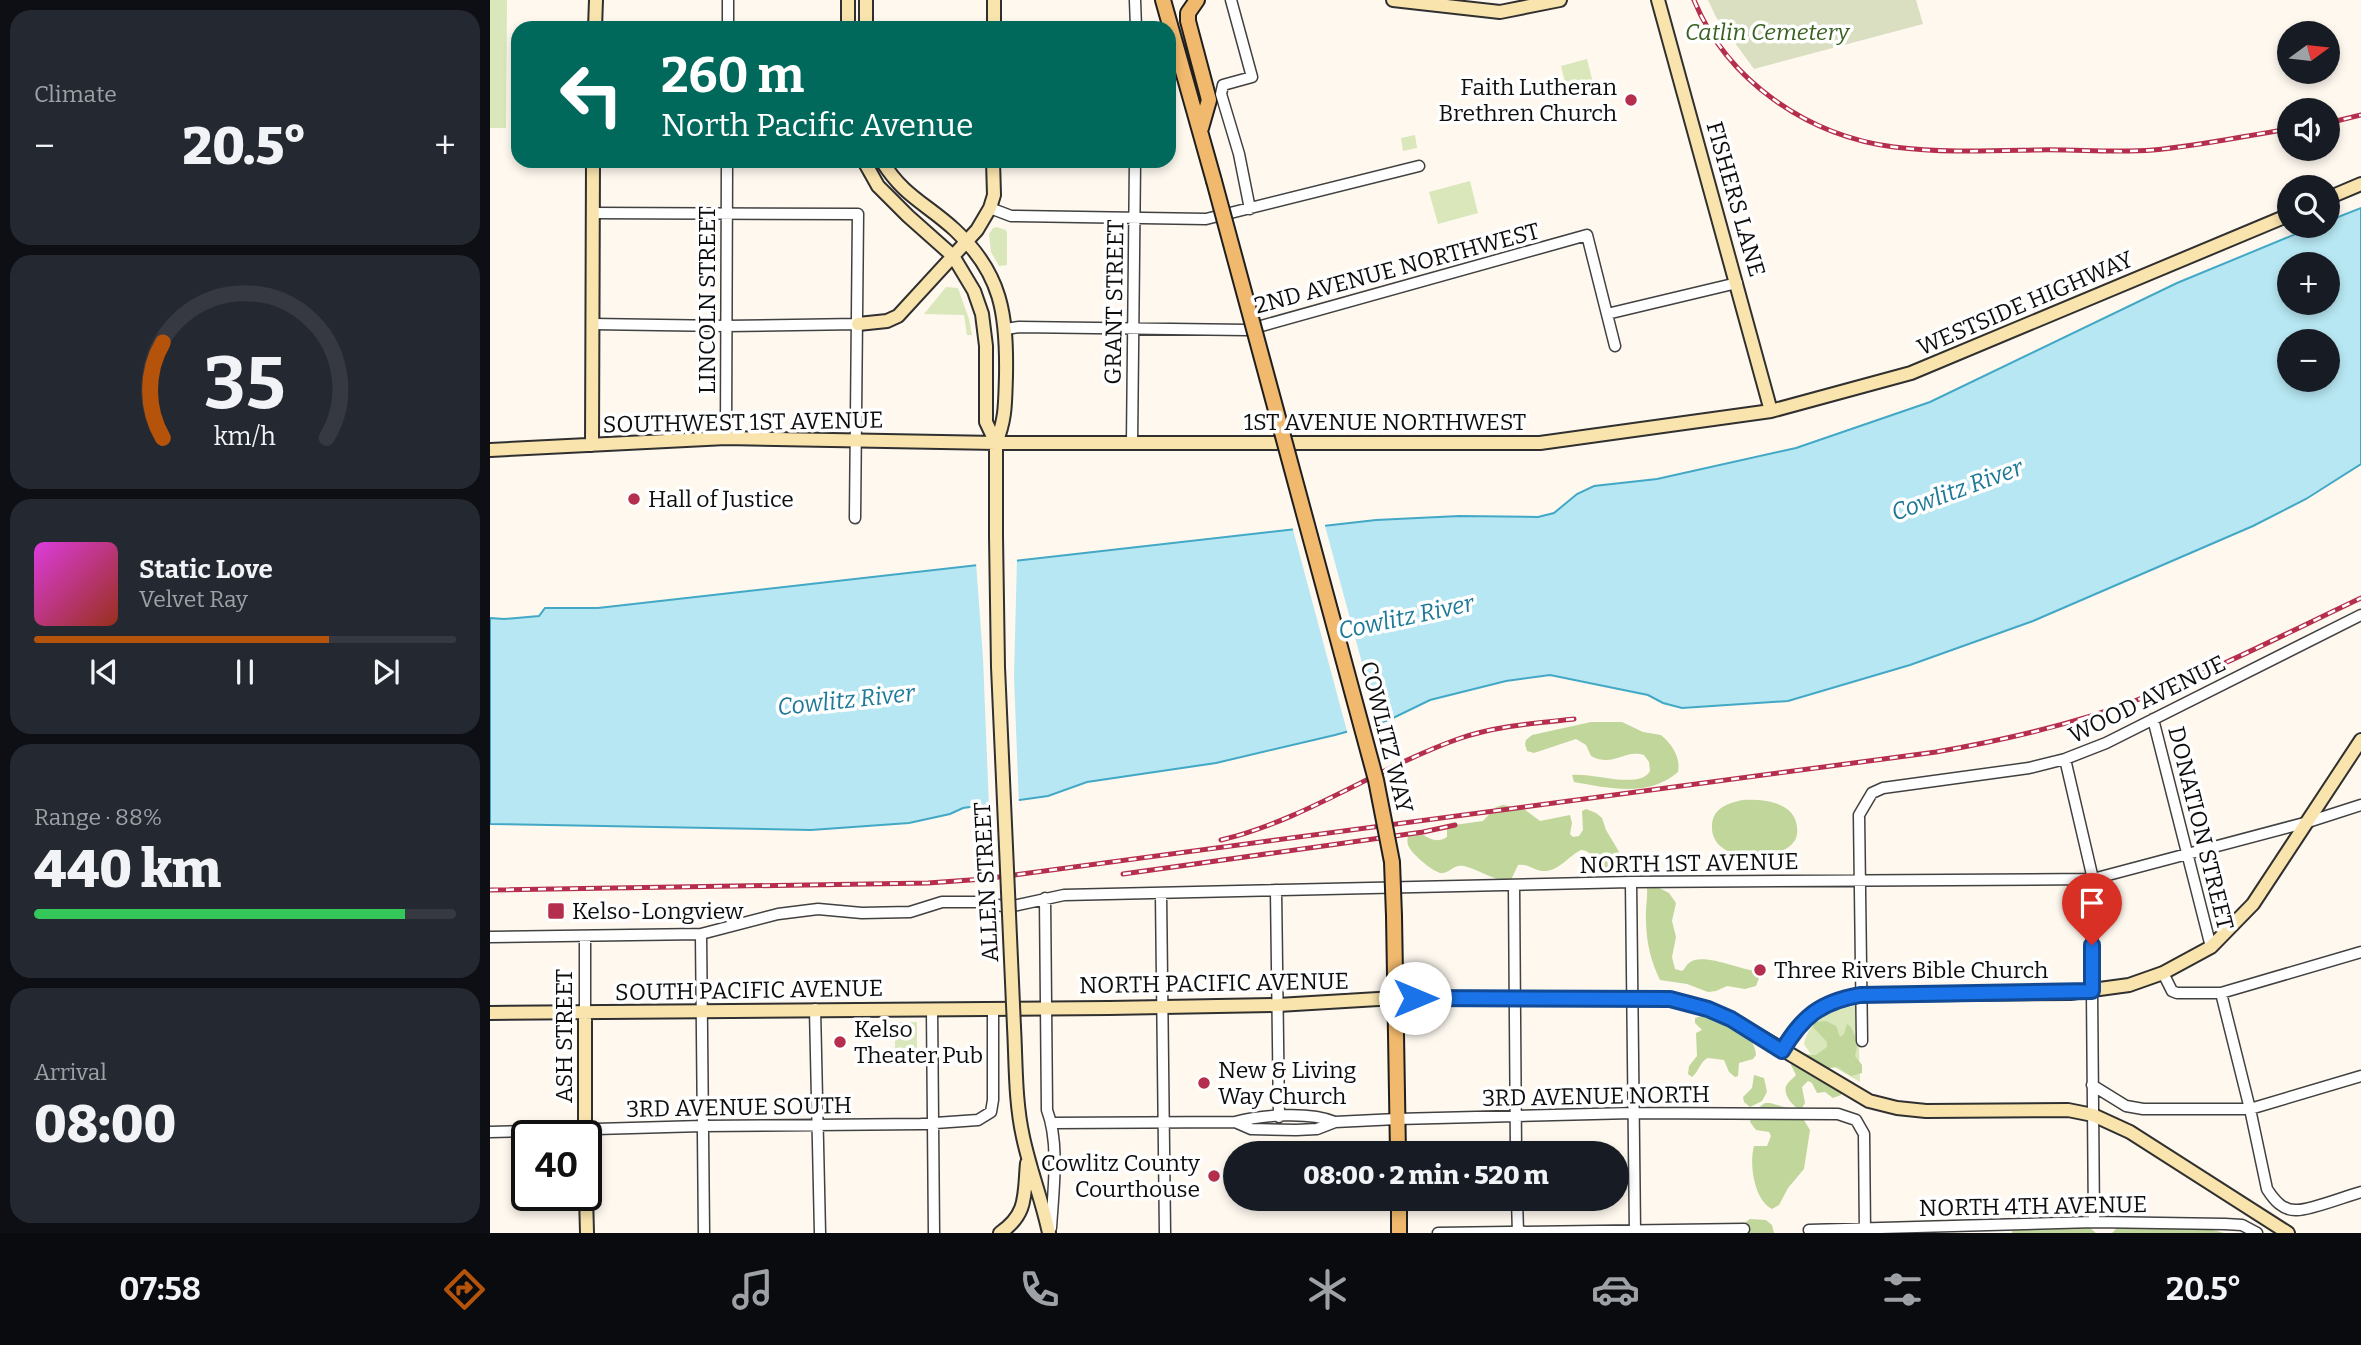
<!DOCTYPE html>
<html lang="en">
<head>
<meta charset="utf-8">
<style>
  body { margin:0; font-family:Bitter,serif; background:#242831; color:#f1f3f6; height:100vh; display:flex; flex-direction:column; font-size:26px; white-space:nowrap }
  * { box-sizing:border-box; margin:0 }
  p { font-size:23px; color:#9ea1a6 }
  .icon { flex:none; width:38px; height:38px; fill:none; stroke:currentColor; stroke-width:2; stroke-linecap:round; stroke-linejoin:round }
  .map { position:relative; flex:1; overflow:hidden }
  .details { display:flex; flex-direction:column; gap:10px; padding:10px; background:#0d0f14; width:490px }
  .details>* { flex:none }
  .guide { position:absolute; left:21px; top:21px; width:665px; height:147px; border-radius:21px; box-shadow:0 4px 10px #0003; background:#00695c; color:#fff; overflow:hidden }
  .needle { width:46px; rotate:75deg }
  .buttons { position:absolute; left:1787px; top:21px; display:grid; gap:14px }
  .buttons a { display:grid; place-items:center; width:63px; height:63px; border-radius:50%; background:#171b24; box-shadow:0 4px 10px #0003; font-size:35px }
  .speed { position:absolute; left:21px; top:1120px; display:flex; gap:14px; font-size:35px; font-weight:700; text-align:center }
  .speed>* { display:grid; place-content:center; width:91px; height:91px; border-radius:50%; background:#171b24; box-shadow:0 4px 10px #0003; line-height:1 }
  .speed .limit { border:4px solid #111; border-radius:10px; background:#fff; color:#111 }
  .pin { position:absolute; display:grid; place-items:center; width:60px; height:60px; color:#fff; margin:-72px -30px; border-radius:50% 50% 50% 0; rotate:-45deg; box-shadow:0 0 7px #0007 }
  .pin .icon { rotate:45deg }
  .me { position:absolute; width:77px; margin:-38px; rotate:90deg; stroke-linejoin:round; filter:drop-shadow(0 0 5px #0008) }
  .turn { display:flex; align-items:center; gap:24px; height:147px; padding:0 35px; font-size:32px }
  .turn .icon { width:91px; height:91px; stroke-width:2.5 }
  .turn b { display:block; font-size:49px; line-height:60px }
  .big { font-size:52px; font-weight:800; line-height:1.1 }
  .details .widget { flex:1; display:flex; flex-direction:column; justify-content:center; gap:10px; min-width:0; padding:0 24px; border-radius:21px; background:#242831 }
  .details .dial { align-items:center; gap:0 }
  .dial svg { height:182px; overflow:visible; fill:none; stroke:#363941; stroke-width:7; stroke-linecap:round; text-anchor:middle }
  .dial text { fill:#f1f3f6; stroke:none }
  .song { display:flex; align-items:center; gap:21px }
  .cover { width:84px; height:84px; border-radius:10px; background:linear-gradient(135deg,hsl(300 70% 55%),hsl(10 70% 35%)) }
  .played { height:7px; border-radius:4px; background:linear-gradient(90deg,#b45309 70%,#363941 70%) }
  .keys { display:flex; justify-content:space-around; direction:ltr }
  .heat { display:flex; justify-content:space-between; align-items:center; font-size:38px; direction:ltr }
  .charge { height:10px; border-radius:5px; background:linear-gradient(90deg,#34c759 88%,#363941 0) }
  .trip { position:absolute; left:733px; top:1141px; width:406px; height:70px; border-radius:35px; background:#171b24; box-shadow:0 4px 10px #0003; font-weight:800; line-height:70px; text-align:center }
  .menu { display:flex; height:112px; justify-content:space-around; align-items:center; background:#090b0e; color:#9ea1a6 }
  .menu .icon { width:49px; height:49px }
  .menu .on { color:#b45309 }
  .menu b { font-size:32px; color:#f1f3f6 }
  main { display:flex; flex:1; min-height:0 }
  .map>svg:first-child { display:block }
</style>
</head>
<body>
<main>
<section class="details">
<div class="widget"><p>Climate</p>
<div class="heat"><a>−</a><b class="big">20.5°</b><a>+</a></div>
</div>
<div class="widget dial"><svg viewBox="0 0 100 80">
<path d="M14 69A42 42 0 1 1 86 69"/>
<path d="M14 69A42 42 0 0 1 14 27" stroke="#b45309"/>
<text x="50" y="56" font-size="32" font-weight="700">35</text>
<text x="50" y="72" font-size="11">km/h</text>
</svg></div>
<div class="widget">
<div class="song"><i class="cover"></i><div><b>Static Love</b><p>Velvet Ray</p></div></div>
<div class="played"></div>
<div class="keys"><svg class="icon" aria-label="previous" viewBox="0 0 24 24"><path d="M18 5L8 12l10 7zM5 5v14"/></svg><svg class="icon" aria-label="pause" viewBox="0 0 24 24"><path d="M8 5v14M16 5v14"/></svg><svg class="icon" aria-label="next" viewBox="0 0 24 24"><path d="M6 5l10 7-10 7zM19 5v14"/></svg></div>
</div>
<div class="widget"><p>Range · 88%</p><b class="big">440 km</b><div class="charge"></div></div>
<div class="widget"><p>Arrival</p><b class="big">08:00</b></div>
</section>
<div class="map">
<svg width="1871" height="1233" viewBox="0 0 1871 1233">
  <rect width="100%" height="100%" fill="#fef8ef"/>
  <path fill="#d9e7ba" d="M 0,0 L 17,0 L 16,128 L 0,128 Z
    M 1097,59 L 1104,87 L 1078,94 L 1071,66 Z
    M 925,135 L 927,148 L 913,151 L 911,138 Z
    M 980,181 L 988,213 L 948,224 L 939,192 Z
    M 507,227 L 516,230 L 517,233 L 517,265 L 509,266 L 501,252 L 499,234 L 503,228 Z
    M 456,287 L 468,288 L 479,319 L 482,335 L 477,335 L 474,315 L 434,314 Z
    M 1368,1005 L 1370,1082 L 1320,1053 L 1314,1044 C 1319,1018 1345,1009 1368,1005 Z
    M 405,1022 L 427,1022 L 427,1066 L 405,1066 Z"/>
  <path fill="#c0d69b" d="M 1101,722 L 1132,722 L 1153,732 L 1171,735 C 1182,744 1191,758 1188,772 C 1158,798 1119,788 1084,782 L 1082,775 C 1102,772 1150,790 1160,771 L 1159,762 L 1154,755 C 1133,749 1124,768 1101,756 L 1096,745 L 1086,739 L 1044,753 L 1037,751 L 1035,744 L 1036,740 L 1042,735 Z
    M 1253,800 C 1277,799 1310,803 1307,834 C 1304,863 1219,868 1222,825 C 1223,808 1238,803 1253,800 Z
    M 1013,805 L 1034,809 L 1050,821 L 1080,815 L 1082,823 L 1080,834 L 1083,837 L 1089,836 L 1093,830 L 1092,811 L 1096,809 L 1106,813 L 1112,818 L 1116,830 L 1134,860 L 1134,864 L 1126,866 L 1120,871 L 1113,872 C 1102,866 1106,851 1091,850 C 1079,856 1069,870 1056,871 C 1045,872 1039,863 1028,865 L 1021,880 C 1006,883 989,869 974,866 C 964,864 962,871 953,873 C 946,875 922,854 919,847 C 916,842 918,836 919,831 C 934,830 941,847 957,837 L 957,826 L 993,821 L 1006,807 Z
    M 1156,881 L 1179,893 L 1186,903 L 1182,921 L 1186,937 L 1182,957 L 1185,969 L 1192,971 C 1195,969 1196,965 1199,963 C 1212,952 1248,969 1265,971 L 1269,978 L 1266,986 L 1255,989 L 1237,986 L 1226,991 L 1218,992 L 1197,984 L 1170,980 C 1161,962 1156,941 1156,920 C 1155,906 1159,895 1156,881 Z
    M 1215,1012 C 1232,1022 1265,1031 1266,1055 L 1263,1059 L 1249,1063 L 1248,1076 L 1245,1077 L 1239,1072 L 1234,1060 L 1218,1058 C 1210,1061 1209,1072 1202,1077 L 1198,1074 L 1199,1066 L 1207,1056 L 1206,1033 L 1212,1030 L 1205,1023 L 1205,1018 L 1212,1016 Z
    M 1336,1021 L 1346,1026 L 1350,1037 L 1354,1034 L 1357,1024 L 1361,1027 L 1368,1043 L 1365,1056 L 1372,1065 L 1372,1073 L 1361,1076 L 1347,1067 L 1340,1068 L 1339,1071 L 1351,1086 L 1351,1095 L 1343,1098 L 1335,1092 L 1327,1093 L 1322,1083 L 1318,1081 L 1312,1087 L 1315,1103 L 1312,1108 L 1307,1108 C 1300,1103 1291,1091 1298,1083 C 1300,1080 1304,1078 1306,1075 L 1300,1063 L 1312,1054 L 1326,1055 L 1337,1047 L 1337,1042 L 1323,1027 L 1324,1022 Z
    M 1264,1075 L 1274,1078 L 1277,1092 L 1272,1101 L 1260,1107 L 1254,1102 L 1253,1097 L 1262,1088 Z
    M 1275,1103 L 1280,1103 L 1301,1109 L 1312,1117 L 1320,1130 L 1314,1169 L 1298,1188 L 1289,1205 L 1282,1209 C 1264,1200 1259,1164 1264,1146 L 1277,1146 L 1281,1136 L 1279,1132 L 1266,1130 L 1260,1122 L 1264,1111 Z
    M 1260,1219 L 1276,1220 L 1282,1225 L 1284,1233 L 1249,1233 L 1250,1226 Z
    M 1523,1225 L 1599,1227 L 1606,1233 L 1522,1233 Z
    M 1629,1226 L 1712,1227 L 1734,1233 L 1622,1233 Z"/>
  <path fill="#dbdfc1" d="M 1218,0 L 1426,0 L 1433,24 L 1264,69 L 1226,17 Z"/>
  <path fill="#b7e7f2" stroke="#42a8c5" stroke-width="2" fill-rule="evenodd" d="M 1871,208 L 1871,464 L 1816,499 L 1763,526 L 1543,621 L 1420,665 L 1298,701 L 1192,708 L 1173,703 L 1158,695 L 1060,675 L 1016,681 L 940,700 L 899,720 L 845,735 L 726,763 L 597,782 L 558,796 L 473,808 L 460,814 L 419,823 L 321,830 L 0,824 L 0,618 L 14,619 L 49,616 L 55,608 L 108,608 L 886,520 L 969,516 L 1048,517 L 1064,513 L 1087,494 L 1104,486 L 1167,479 L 1306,448 L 1440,402 L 1687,283 L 1825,226 L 1838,226 L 1838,221 ZM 1799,264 L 1838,264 L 1838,303 L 1799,303 ZM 1799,341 L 1838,341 L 1838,380 L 1799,380 Z"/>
  <path fill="#fef8ef" d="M 834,522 L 889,726 L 858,735 L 802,526 Z
    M 527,558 L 524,677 L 529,805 L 499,808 L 493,658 L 486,563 Z"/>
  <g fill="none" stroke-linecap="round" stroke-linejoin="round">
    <g stroke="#414141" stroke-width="13">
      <path id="street" d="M 645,0 L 646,28
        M 741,0 L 762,77 L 733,85 L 731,94 L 749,154 L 760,209
        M 238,28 L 238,0
        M 500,208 L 521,216 L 716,219 L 929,166
        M 102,213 L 368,214 L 365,518
        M 1117,314 L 1247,283
        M 102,324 L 236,326 L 368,324
        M 516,329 L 529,327 L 757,330 L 1097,235 L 1125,346
        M 236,438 L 237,161
        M 642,443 L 645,161
        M 1663,719 L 1721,947
        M 1575,759 L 1603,879 L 1602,991 L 1604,1222
        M 1141,882 L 1145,1233
        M 1024,885 L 1026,1153
        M 786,890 L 789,1117
        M 671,894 L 675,1233
        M 555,898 L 557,1110 C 570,1144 563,1193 561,1228
        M 211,934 L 214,1233
        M 0,937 L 211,934 L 288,914 L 328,909 L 372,913 L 420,912 L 452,902 L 492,902 L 518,907 L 574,895 L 1141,882 L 1603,879 L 1818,822 L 1871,805
        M 95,937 L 95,1014
        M 1673,973 L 1682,991 L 1687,993 L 1731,993 L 1871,952
        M 1731,993 L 1760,1109 L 1777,1189 C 1784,1200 1793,1211 1807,1210 C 1821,1210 1856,1196 1871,1192
        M 325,1009 L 330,1233
        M 442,1009 L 444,1233
        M 1372,1041 L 1369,815 L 1382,793 L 1393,788 L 1539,768 L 1575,759 L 1616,743 L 1871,615
        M 1602,1085 L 1636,1106 L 1653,1109 L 1760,1109 L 1871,1076
        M 745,1122 L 761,1129 L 806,1130 L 827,1129 L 845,1122 L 907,1119 L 1142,1113 L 1348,1114 L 1366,1120 L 1374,1134 L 1375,1233
        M 562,1123 L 745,1122 C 772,1115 819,1111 845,1122
        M 0,1132 L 212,1126 L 431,1124 L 488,1120 L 501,1112 L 503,1100 L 503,1008
        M 1027,1199 L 1028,1233
        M 1319,1230 L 1604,1222 L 1735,1224 L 1752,1225 L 1767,1233
        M 948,1233 L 1254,1229"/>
    </g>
    <g stroke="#303030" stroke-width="16">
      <path id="secondary" d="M 358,0 L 358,28
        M 903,0 L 1010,12 L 1070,0
        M 1168,0 L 1281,411
        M 105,28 L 106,0
        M 376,28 L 376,0
        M 504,28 L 504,0
        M 374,161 L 388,186 L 418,216 L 463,256 L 484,291 L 492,314 L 496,346 L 496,422 L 506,443 L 506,536
        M 392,161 C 413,196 437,204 465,230 C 512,274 517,315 516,376 C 515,403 516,418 506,443
        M 1838,198 L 1871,184
        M 368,324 L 397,321 L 408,316 L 487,230 L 500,208 L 504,195 L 503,161
        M 102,445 L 103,161
        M 0,450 L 236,438 L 506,443 L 1050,443 L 1281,411 L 1421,373 L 1799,215
        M 0,1013 L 619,1008 L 788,1005 L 905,998 L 1180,999 L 1218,1009 L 1241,1019 L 1379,1101 L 1407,1108 L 1436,1111 L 1578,1110 L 1603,1115 L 1640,1132 L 1798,1233
        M 524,1027 C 526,1064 525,1101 533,1137 C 540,1170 552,1200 559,1233
        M 1292,1051 C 1312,1016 1330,1002 1370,995 L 1580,993 L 1639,985 L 1673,973 L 1721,947 L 1763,904 L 1871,740
        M 95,1136 L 95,1014
        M 96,1195 L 97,1233
        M 510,1233 C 538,1214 534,1195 537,1163"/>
    </g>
    <g stroke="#1f1f1f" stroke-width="18">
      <path id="primary" d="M 673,0 L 724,181
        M 707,0 L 698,13 L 698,21 L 719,100 L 711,128
        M 904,916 L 908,1153
        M 909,1199 L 909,1233"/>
    </g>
    <use href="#street" stroke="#fff" stroke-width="10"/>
    <use href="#secondary" stroke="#fae4ae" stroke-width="12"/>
    <use href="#primary" stroke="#f0b96d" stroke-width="14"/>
    <g stroke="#b52e4d" stroke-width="5">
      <path id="rail" d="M 1204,0 C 1237,81 1318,136 1404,147 C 1451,153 1499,151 1547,150 C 1585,149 1624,153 1663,150 C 1708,146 1754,136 1799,129
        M 1838,123 L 1871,115
        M 731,840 C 815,820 887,768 968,739 C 1005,726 1045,723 1084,719
        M 633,874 L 933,832 L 965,825
        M 0,890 L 438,883 L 494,879 L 1446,752 C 1514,740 1582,725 1647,700 C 1724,671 1797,633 1871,598"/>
    </g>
    <use href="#rail" stroke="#fff" stroke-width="2.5" stroke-dasharray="8" stroke-linecap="butt"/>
    <g stroke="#303030" stroke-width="16" stroke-linecap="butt">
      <path id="secondary-bridge" d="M 506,536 L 508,667 L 524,1027"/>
    </g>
    <g stroke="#1f1f1f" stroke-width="18" stroke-linecap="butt">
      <path id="primary-bridge" d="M 724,181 L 886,780 L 902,862 L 904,916"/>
    </g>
    <use href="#secondary-bridge" stroke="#fae4ae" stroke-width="12"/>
    <use href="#primary-bridge" stroke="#f0b96d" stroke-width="14"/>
  </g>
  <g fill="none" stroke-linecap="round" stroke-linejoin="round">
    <g stroke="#114b97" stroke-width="18">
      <path id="route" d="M 925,998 L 1180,999 L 1218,1009 L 1241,1019 L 1292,1051 C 1312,1017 1330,1002 1370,995 L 1602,991 L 1602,945"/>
    </g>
    <use href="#route" stroke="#1a73e8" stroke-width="12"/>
  </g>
  <g fill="#b52e4d" stroke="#fff" stroke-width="2.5">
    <circle cx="1141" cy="100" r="7"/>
    <circle cx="144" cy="499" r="7"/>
    <rect x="57" y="902" width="18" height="18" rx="3.5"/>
    <circle cx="1270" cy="970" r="7"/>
    <circle cx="350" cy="1042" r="7"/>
    <circle cx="714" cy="1083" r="7"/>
    <circle cx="724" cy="1176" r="7"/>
  </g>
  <g text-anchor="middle" stroke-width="7" stroke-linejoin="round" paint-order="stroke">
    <g font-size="23" font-style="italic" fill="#3a6122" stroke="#fff">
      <text x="1277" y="40">Catlin Cemetery</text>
    </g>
    <g font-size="23" fill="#0e0e0e" stroke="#fff" text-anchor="start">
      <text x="1127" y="95" text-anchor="end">Faith Lutheran<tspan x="1127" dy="26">Brethren Church</tspan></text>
      <text x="158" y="507">Hall of Justice</text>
      <text x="82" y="919">Kelso-Longview</text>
      <text x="1284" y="978">Three Rivers Bible Church</text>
      <text x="364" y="1037">Kelso<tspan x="364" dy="26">Theater Pub</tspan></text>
      <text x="728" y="1078">New &amp; Living<tspan x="728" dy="26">Way Church</tspan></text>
      <text x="710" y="1171" text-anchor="end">Cowlitz County<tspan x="710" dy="26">Courthouse</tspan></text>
    </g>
    <g font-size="23" fill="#0e0e0e" stroke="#fff">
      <text transform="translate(1246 199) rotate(74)" y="8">FISHERS LANE</text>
      <text transform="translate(907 268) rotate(-15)" y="8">2ND AVENUE NORTHWEST</text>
      <text transform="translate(217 300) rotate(-90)" y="8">LINCOLN STREET</text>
      <text transform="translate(624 302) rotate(-89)" y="8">GRANT STREET</text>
      <text transform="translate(1535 303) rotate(-23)" y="8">WESTSIDE HIGHWAY</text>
      <text transform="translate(253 422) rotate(-1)" y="8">SOUTHWEST 1ST AVENUE</text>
      <text x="895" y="430">1ST AVENUE NORTHWEST</text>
      <text transform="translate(1657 699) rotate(-26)" y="8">WOOD AVENUE</text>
      <text transform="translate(897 737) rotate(76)" y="8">COWLITZ WAY</text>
      <text transform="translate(1711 828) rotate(76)" y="8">DONATION STREET</text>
      <text transform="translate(1199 863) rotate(-1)" y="8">NORTH 1ST AVENUE</text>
      <text transform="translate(496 882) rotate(-93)" y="8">ALLEN STREET</text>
      <text transform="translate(724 983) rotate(-1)" y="8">NORTH PACIFIC AVENUE</text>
      <text transform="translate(259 990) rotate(-1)" y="8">SOUTH PACIFIC AVENUE</text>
      <text transform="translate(74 1036) rotate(-90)" y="8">ASH STREET</text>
      <text transform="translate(1106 1096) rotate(-1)" y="8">3RD AVENUE NORTH</text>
      <text transform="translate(249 1107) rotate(-1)" y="8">3RD AVENUE SOUTH</text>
      <text transform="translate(1543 1206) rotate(-1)" y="8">NORTH 4TH AVENUE</text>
    </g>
    <g font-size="24" font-style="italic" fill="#1e7998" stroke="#fff">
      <text transform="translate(1467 490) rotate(-20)" y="8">Cowlitz River</text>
      <text transform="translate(916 617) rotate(-12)" y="8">Cowlitz River</text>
      <text transform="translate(356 700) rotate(-6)" y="8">Cowlitz River</text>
    </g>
  </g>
</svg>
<div class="buttons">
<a><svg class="needle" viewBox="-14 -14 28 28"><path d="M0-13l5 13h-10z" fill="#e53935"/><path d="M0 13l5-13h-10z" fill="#9ea1a6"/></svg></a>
<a><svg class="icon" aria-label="sound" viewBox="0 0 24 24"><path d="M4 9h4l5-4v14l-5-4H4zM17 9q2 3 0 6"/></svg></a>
<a><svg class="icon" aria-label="search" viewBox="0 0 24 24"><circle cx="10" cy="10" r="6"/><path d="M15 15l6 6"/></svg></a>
<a>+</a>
<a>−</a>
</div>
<div class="speed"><div class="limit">40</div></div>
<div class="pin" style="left:1602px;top:945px;background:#d93025"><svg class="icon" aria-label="arrive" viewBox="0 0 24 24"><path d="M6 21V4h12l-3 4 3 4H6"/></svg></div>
<svg class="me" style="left:925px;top:998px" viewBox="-20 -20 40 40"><circle r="19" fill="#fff"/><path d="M0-13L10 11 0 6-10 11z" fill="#1a73e8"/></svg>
<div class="trip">08:00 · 2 min · 520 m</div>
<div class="guide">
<div class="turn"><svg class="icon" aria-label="left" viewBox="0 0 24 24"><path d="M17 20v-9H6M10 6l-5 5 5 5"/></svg><div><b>260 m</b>North Pacific Avenue</div></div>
</div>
</div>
</main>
<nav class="menu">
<b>07:58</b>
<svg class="icon on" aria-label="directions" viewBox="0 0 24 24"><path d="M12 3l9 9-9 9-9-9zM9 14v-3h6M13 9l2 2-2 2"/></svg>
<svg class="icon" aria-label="music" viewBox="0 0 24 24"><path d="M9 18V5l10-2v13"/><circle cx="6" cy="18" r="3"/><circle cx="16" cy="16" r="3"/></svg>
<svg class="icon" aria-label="phone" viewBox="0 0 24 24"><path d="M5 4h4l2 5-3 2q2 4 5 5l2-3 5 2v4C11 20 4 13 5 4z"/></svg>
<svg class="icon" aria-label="climate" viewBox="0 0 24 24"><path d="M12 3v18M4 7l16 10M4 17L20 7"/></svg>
<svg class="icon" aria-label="car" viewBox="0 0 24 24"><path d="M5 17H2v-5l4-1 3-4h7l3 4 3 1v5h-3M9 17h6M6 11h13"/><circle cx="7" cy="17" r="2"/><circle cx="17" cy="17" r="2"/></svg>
<svg class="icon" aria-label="filters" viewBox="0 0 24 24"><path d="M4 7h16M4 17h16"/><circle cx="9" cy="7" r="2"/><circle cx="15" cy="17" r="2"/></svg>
<b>20.5°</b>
</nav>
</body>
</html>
